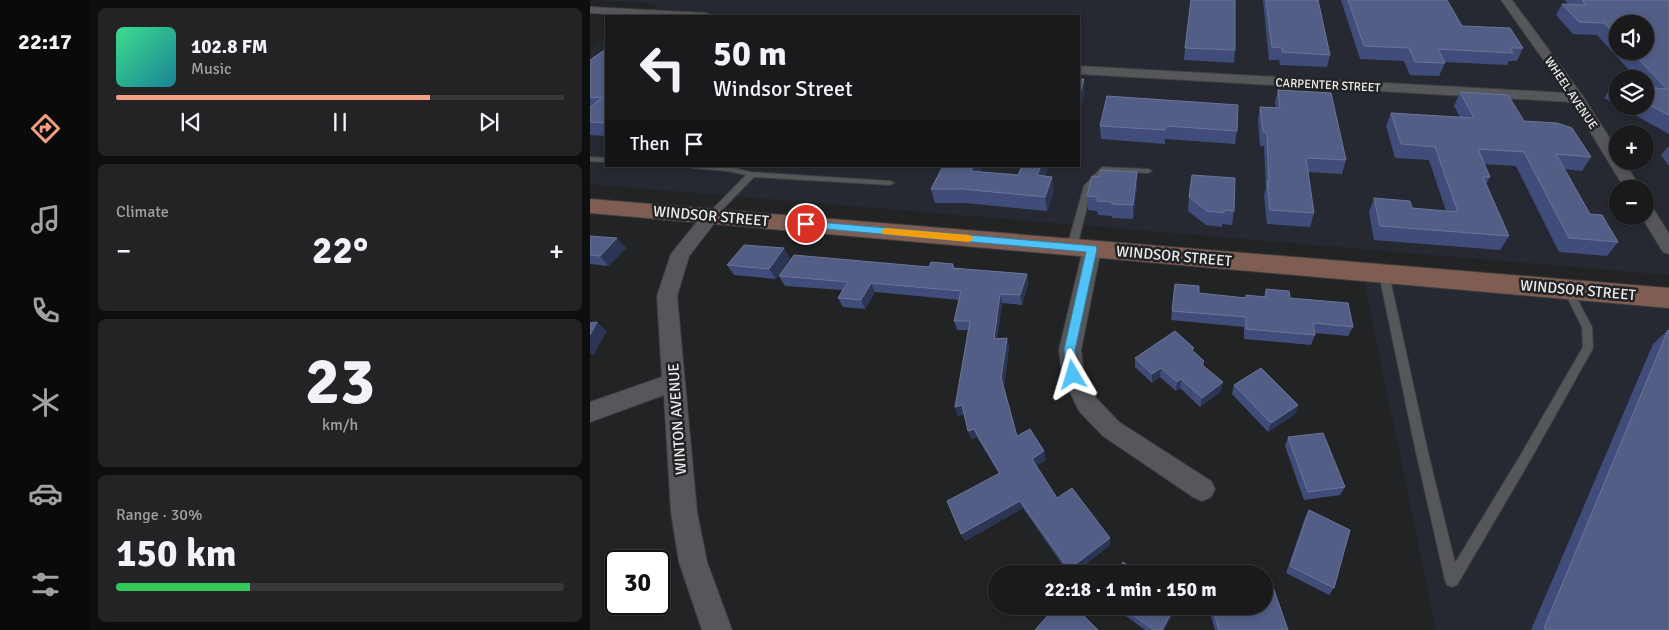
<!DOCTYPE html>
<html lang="en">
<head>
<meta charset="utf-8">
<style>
  body { margin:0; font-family:Signika,sans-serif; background:#232325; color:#f1f3f6; height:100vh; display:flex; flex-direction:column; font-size:19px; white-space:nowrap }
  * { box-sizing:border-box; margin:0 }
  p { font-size:16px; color:#9fa1a3 }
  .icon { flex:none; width:28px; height:28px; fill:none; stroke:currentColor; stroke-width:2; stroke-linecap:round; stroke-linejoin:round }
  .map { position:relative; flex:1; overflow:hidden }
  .sheet { display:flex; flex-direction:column; gap:8px; padding:8px; background:#0e0e0f; width:500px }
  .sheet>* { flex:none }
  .banner { position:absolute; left:15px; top:15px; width:475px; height:152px; border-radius:0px; box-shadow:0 2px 8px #0003,0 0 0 1px #38383b; background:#1a1a1c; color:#f1f3f6; overflow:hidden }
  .fabs { position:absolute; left:1019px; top:15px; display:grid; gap:10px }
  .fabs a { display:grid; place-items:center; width:45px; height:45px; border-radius:50%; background:#1a1a1c; box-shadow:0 2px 8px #0003,0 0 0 1px #38383b; font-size:25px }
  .speed { position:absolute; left:15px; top:550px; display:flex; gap:10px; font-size:25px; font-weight:700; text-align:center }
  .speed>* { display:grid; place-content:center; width:65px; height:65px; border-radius:50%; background:#1a1a1c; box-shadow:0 2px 8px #0003,0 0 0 1px #38383b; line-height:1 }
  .speed .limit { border:2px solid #111; border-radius:8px; background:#fff; color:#111 }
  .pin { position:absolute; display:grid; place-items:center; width:42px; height:42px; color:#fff; margin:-21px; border:2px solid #fff; border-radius:50%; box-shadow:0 1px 5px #0007 }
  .me { position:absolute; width:55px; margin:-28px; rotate:353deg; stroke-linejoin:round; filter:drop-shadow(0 0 4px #0008) }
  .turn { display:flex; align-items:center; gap:18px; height:105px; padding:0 25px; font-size:22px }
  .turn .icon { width:65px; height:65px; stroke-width:2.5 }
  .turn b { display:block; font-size:35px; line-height:42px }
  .then { display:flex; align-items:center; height:48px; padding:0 25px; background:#0003; gap:10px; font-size:19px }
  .big { font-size:38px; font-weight:700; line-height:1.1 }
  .sheet .widget { flex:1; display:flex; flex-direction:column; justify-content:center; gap:8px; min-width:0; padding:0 18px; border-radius:8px; background:#232325 }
  .sheet .dial { align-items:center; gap:0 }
  .dial b { font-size:65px; line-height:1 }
  .song { display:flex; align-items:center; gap:15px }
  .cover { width:60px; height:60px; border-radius:8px; background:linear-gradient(135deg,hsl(150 70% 55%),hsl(190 70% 35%)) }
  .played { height:5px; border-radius:2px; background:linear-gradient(90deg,#f39f84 70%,#38383b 70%) }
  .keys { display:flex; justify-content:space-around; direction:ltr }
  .heat { display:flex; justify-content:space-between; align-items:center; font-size:28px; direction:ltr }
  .charge { height:8px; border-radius:4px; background:linear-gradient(90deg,#34c759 30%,#38383b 0) }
  .trip { position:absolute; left:398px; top:565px; width:285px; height:50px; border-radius:25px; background:#1a1a1c; box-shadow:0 2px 8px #0003,0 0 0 1px #38383b; font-weight:700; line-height:50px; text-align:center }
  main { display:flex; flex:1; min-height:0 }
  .menu { display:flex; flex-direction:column; width:90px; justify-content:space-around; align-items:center; background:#0a0a0b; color:#9fa1a3 }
  .menu .icon { width:35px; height:35px }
  .menu .on { color:#f39f84 }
  .menu b { font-size:22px; color:#f1f3f6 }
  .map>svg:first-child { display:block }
</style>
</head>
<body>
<main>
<nav class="menu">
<b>22:17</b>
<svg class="icon on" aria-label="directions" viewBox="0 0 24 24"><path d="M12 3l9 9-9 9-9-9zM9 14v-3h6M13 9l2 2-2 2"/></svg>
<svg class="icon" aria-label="music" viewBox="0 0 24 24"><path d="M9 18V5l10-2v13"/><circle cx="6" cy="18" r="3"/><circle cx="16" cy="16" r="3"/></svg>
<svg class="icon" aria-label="phone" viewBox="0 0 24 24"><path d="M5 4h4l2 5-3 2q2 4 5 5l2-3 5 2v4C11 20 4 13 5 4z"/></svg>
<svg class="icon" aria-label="climate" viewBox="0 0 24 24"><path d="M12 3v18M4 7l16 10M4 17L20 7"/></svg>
<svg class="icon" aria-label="car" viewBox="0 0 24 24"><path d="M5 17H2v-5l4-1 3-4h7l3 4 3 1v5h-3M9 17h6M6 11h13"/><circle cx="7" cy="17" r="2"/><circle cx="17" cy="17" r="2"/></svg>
<svg class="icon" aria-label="filters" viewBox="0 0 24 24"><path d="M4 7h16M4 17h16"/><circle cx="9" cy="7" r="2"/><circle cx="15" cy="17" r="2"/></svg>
</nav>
<section class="sheet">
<div class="widget">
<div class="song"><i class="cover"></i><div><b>102.8 FM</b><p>Music</p></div></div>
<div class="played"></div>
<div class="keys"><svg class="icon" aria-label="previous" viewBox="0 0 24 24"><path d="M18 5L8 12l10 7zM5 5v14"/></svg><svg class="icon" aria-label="pause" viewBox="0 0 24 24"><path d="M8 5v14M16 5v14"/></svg><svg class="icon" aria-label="next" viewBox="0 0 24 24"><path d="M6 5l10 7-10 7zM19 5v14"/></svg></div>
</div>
<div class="widget"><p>Climate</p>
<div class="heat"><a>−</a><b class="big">22°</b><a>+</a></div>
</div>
<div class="widget dial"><b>23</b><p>km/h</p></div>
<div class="widget"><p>Range · 30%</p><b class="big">150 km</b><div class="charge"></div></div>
</section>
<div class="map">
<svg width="1079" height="630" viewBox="0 0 1079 630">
  <rect width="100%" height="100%" fill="#222325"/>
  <path fill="#262931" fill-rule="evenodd" d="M 0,0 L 1079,0 L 1079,275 L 0,184 L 0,49 L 16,38 L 16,166 L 489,166 L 489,16 L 51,16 L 69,4 ZM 1028,24 L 1055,24 L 1055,51 L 1028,51 ZM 1028,79 L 1055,79 L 1055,106 L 1028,106 ZM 1028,134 L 1055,134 L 1055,161 L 1028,161 ZM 1028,189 L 1055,189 L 1055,216 L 1028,216 Z
    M 773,276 L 1079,303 L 1079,630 L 846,630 Z"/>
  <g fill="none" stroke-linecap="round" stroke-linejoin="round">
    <g stroke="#3d3e40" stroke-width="2">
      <path id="lane" d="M 0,157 L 16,158 L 16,162 L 0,161 Z
        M 99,166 L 133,166 L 162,172 L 300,181 L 304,183 L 300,185 L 164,177 L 124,218 L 118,218 L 117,216 L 118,214 L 156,175 L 137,171 L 103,168 Z
        M 512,167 L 558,169 L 562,171 L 558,173 L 517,171 L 502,187 L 487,247 L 485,249 L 479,249 L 477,247 L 494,186 Z
        M 794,271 L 799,274 L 837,448 L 865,563 L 930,456 L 993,347 L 992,327 L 973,289 L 975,287 L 981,287 L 1002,327 L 1003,347 L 1002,350 L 938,464 L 867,585 L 862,587 L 857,585 L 855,580 L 825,448 L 789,274 Z"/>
    </g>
    <g stroke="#3d3e40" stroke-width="2">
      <path id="street" d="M 911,0 L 922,0 L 992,95 L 1028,151 L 1028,161 L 1034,161 L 1051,189 L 1035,189 L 982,102 L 489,74 L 489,66 L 977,93 Z
        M 0,7 L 116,13 L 122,16 L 56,16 L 0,13 Z
        M 1055,204 L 1061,205 L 1079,234 L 1079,254 L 1073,252 L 1051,216 L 1055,216 Z
        M 121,210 L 127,212 L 130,216 L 99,256 L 87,296 L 107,512 L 117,562 L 142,630 L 112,630 L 89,562 L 81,512 L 74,395 L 0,422 L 0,402 L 72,377 L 67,296 L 81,254 L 115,212 Z
        M 502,243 L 508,245 L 511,249 L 491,350 L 494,375 L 505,397 L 529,422 L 621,481 L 625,489 L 621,497 L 612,501 L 603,497 L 513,436 L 489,411 L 472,375 L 469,350 L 493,249 L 496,245 Z"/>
    </g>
    <g stroke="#3d3e40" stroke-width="2">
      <path id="secondary" d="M 0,199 L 1079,288 L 1079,308 L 0,213 Z"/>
    </g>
    <use href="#lane" fill="#55575a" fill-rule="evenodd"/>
    <use href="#street" fill="#55575a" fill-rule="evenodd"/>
    <use href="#secondary" fill="#7f5d52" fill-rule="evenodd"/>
  </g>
  <path fill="#404d7b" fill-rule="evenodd" d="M 673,0 L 728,0 L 740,55 L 737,67 L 690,65 L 689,60 L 679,60 Z
    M 751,0 L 857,0 L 872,26 L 933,48 L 927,61 L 919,61 L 917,65 L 854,62 L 855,63 L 849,76 L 820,75 L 814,61 L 770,59 Z
    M 975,0 L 1079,0 L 1079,134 L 1029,106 L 1055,106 L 1055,79 L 1047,79 L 1007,35 L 983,34 L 966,15 L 972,4 L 978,4 ZM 1028,24 L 1055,51 L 1028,51 Z
    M 595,48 L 645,50 L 644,63 L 594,60 Z
    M 16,49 L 16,136 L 0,135 L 0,60 Z
    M 1022,86 L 1028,86 L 1028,106 L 1014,98 Z
    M 688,90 L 756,160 L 752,174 L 718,172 L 724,213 L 720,227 L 677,224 L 674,195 L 676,188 L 674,146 L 670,146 L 668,120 L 670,107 L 686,108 L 685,103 Z
    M 870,92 L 934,121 L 1001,157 L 992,171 L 974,169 L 1000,214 L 1028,242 L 1017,256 L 969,252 L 926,166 L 894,164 L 900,177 L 896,184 L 919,236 L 910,250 L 784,240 L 779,212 L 784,198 L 822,208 L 856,211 L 839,160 L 805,158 L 796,126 L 801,113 L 870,117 L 864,106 Z
    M 517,96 L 647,131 L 645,144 L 575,139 L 575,144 L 511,139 L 510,126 Z
    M 1079,146 L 1079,166 L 1071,155 Z
    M 392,166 L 390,172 L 455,176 L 464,190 L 457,211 L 376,203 L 345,203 L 341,189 Z
    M 547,186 L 543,219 L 522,218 L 522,216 L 508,215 L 507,211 L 498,210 L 497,196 Z
    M 599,197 L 644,211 L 642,225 L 632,224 L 632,227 L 616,225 L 598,211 Z
    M 0,236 L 36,248 L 18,266 L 0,264 Z
    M 200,258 L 186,279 L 144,275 L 137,265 Z
    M 363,264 L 365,268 L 437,274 L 438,284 L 432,305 L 412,303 L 407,339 L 417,338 L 419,347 L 414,387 L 427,436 L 456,460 L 446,466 L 467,498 L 520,538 L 520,545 L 483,574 L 479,574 L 433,508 L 375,541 L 371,534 L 409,474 L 387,437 L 381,439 L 378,431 L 374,414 L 368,416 L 365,407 L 378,330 L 367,330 L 364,321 L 369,300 L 285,292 L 275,309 L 253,307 L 248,298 L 252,290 L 195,286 L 189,276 L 339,267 Z
    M 585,284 L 609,293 L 656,298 L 656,295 L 674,297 L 676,289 L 700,298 L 763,327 L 758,336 L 724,333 L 725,335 L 721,345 L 654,339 L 654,327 L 581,320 Z
    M 1078,330 L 1079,630 L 941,630 L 1063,344 Z
    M 604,352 L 614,361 L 614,366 L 631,391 L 610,407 L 590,388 L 586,391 L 570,377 L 562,383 L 545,367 L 545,358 Z
    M 644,385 L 708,405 L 705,414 L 678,432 L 642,394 Z
    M 698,437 L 755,487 L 750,495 L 714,500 L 695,446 Z
    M 719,510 L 744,588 L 739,595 L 696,573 L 715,518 Z
    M 522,606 L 587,606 L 574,630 L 555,630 Z
    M 618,606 L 674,606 L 698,630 L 625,630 Z"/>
  <path fill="#2c3553" d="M 494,79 L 495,93 L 489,113 L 489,97 Z
    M 383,166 L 392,166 L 384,185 L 381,171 Z
    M 451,166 L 459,166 L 449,189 L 447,175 Z
    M 547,172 L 547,186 L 543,219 L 543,205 Z
    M 462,177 L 464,190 L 457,211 L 455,197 Z
    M 27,238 L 36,248 L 18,266 L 10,256 Z
    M 194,248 L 200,258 L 186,279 L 179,269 Z
    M 437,274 L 438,284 L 432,305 L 430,295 Z
    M 281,283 L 285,292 L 275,309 L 271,300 Z
    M 410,294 L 412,303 L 406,348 L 404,339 Z
    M 7,322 L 17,331 L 3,356 L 0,353 L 0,335 Z
    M 417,338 L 419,347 L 414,387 L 411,378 Z
    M 571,368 L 570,377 L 562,383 L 562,374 Z
    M 591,379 L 590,388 L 586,391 L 587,382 Z
    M 633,382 L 631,391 L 610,407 L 612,398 Z
    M 372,405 L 375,413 L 368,416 L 365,407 Z
    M 708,405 L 705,414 L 678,432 L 681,423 Z
    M 384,429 L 387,437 L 381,439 L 378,431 Z
    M 454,451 L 456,460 L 444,467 L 442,459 Z
    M 430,501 L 433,508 L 375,541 L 371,534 Z
    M 520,538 L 520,545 L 483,574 L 480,574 L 479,569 Z
    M 585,606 L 587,606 L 574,630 L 572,630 Z"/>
  <path fill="#535e87" stroke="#6b7598" d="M 601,0 L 645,0 L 645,50 L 595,48 Z
    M 676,0 L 728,0 L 740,55 L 692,52 L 692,48 L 682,47 Z
    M 758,0 L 857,0 L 872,26 L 920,28 L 933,48 L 920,48 L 923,53 L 848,49 L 855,63 L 825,62 L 819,48 L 774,46 Z
    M 992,0 L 1079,0 L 1079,115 L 1055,103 L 1055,87 L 1077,89 L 1041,51 L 1055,51 L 1055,24 L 1028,24 L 1028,37 L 1014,23 L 989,22 L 972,4 L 996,5 Z
    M 81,15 L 108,16 L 74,16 Z
    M 16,49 L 16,123 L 0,122 L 0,107 L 12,98 L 0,97 L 0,60 Z
    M 489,79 L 494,79 L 489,97 Z
    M 688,90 L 741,93 L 756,160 L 716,158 L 724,213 L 680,210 L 677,181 L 679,181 L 677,133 L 673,132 L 670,107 L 690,108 Z
    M 870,92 L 918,95 L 934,121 L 967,123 L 982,128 L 1001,157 L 966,154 L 1000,214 L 1012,215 L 1028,242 L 979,238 L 934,152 L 888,149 L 900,177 L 893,177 L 919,236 L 790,226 L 784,198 L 820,201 L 822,208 L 868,212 L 845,147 L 811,144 L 801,113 L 884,118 Z
    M 517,96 L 648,105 L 647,131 L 576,126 L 575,130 L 510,126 Z
    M 353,166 L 383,166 L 381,171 L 428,175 L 432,166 L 451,166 L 447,175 L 462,177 L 455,197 L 372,189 L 341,189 Z
    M 511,170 L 547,172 L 543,205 L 522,204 L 522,202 L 507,201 L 508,197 L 497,196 L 502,176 L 509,177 Z
    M 602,175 L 645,178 L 644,211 L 634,210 L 634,213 L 617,211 L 599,197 Z
    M 0,236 L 27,238 L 10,256 L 0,255 Z
    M 154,245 L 194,248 L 179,269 L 137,265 Z
    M 204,255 L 339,267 L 341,262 L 363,264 L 362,268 L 437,274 L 430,295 L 410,294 L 404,339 L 417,338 L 411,378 L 427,436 L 440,429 L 454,451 L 442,459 L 467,498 L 482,488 L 520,538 L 479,569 L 430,501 L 371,534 L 357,501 L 410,473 L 384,429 L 378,431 L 372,405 L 365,407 L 380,321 L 364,321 L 371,291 L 281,283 L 271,300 L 248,298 L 258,282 L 189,276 Z
    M 585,284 L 609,286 L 609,293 L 656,298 L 656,295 L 676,297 L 676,289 L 699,291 L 700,298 L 758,303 L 763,327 L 723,323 L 725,335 L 656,329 L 656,317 L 582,311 Z
    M 7,322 L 0,335 L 0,323 Z
    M 1078,330 L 1079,331 L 1079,630 L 956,630 L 954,628 Z
    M 585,331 L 604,348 L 602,350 L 614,361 L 611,364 L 633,382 L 612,398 L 591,379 L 587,382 L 571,368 L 562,374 L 545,358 Z
    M 671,368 L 708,405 L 681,423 L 644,385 Z
    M 733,433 L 755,487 L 718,492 L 698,437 Z
    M 719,510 L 760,530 L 744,588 L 700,566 Z
    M 533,562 L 551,574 L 526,574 Z
    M 564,564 L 578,574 L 559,574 Z
    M 682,584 L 698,630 L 629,630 L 622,606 L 674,606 L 674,586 Z
    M 466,606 L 484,606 L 508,630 L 445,630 Z
    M 530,606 L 585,606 L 572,630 L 564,630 Z"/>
  <path fill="#4fc3f7" stroke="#337fa1" d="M 216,221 L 506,246 L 507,249 L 485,350 L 489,375 L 487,378 L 478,378 L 477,375 L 474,350 L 496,252 L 212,227 L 212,222 Z"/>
  <path fill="#f59e0b" d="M 296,228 L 379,235 L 384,238 L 379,242 L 293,234 L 291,231 Z"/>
  <g text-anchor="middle" stroke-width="5" stroke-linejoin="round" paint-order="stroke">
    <g font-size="12" fill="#edeef0" stroke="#222325">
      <text transform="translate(738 85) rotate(3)" y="4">CARPENTER STREET</text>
      <text transform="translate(981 93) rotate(56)" y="4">WHEEL AVENUE</text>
    </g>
    <g font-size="15" fill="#edeef0" stroke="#222325">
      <text transform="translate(121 216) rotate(5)" y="5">WINDSOR STREET</text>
      <text transform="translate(584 256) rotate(5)" y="5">WINDSOR STREET</text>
      <text transform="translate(988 290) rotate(5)" y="5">WINDSOR STREET</text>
      <text transform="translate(87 419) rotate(-94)" y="5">WINTON AVENUE</text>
    </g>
  </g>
</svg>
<div class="fabs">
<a><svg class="icon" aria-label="sound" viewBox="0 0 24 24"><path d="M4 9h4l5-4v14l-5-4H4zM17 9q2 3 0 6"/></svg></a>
<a><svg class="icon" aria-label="layers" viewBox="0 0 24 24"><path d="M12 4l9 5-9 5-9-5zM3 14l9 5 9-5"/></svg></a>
<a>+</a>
<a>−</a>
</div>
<div class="speed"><div class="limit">30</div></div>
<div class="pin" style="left:216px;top:224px;background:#d93025"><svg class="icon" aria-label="arrive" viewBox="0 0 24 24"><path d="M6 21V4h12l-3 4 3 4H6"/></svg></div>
<svg class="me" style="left:483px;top:375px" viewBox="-20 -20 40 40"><path d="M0-17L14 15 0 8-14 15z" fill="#4fc3f7" stroke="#fff" stroke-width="4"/></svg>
<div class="trip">22:18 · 1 min · 150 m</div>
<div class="banner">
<div class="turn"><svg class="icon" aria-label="left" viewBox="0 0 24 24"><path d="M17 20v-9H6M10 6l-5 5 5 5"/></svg><div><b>50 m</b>Windsor Street</div></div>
<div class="then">Then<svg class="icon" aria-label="arrive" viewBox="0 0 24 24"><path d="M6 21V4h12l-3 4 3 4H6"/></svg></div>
</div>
</div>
</main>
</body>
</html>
